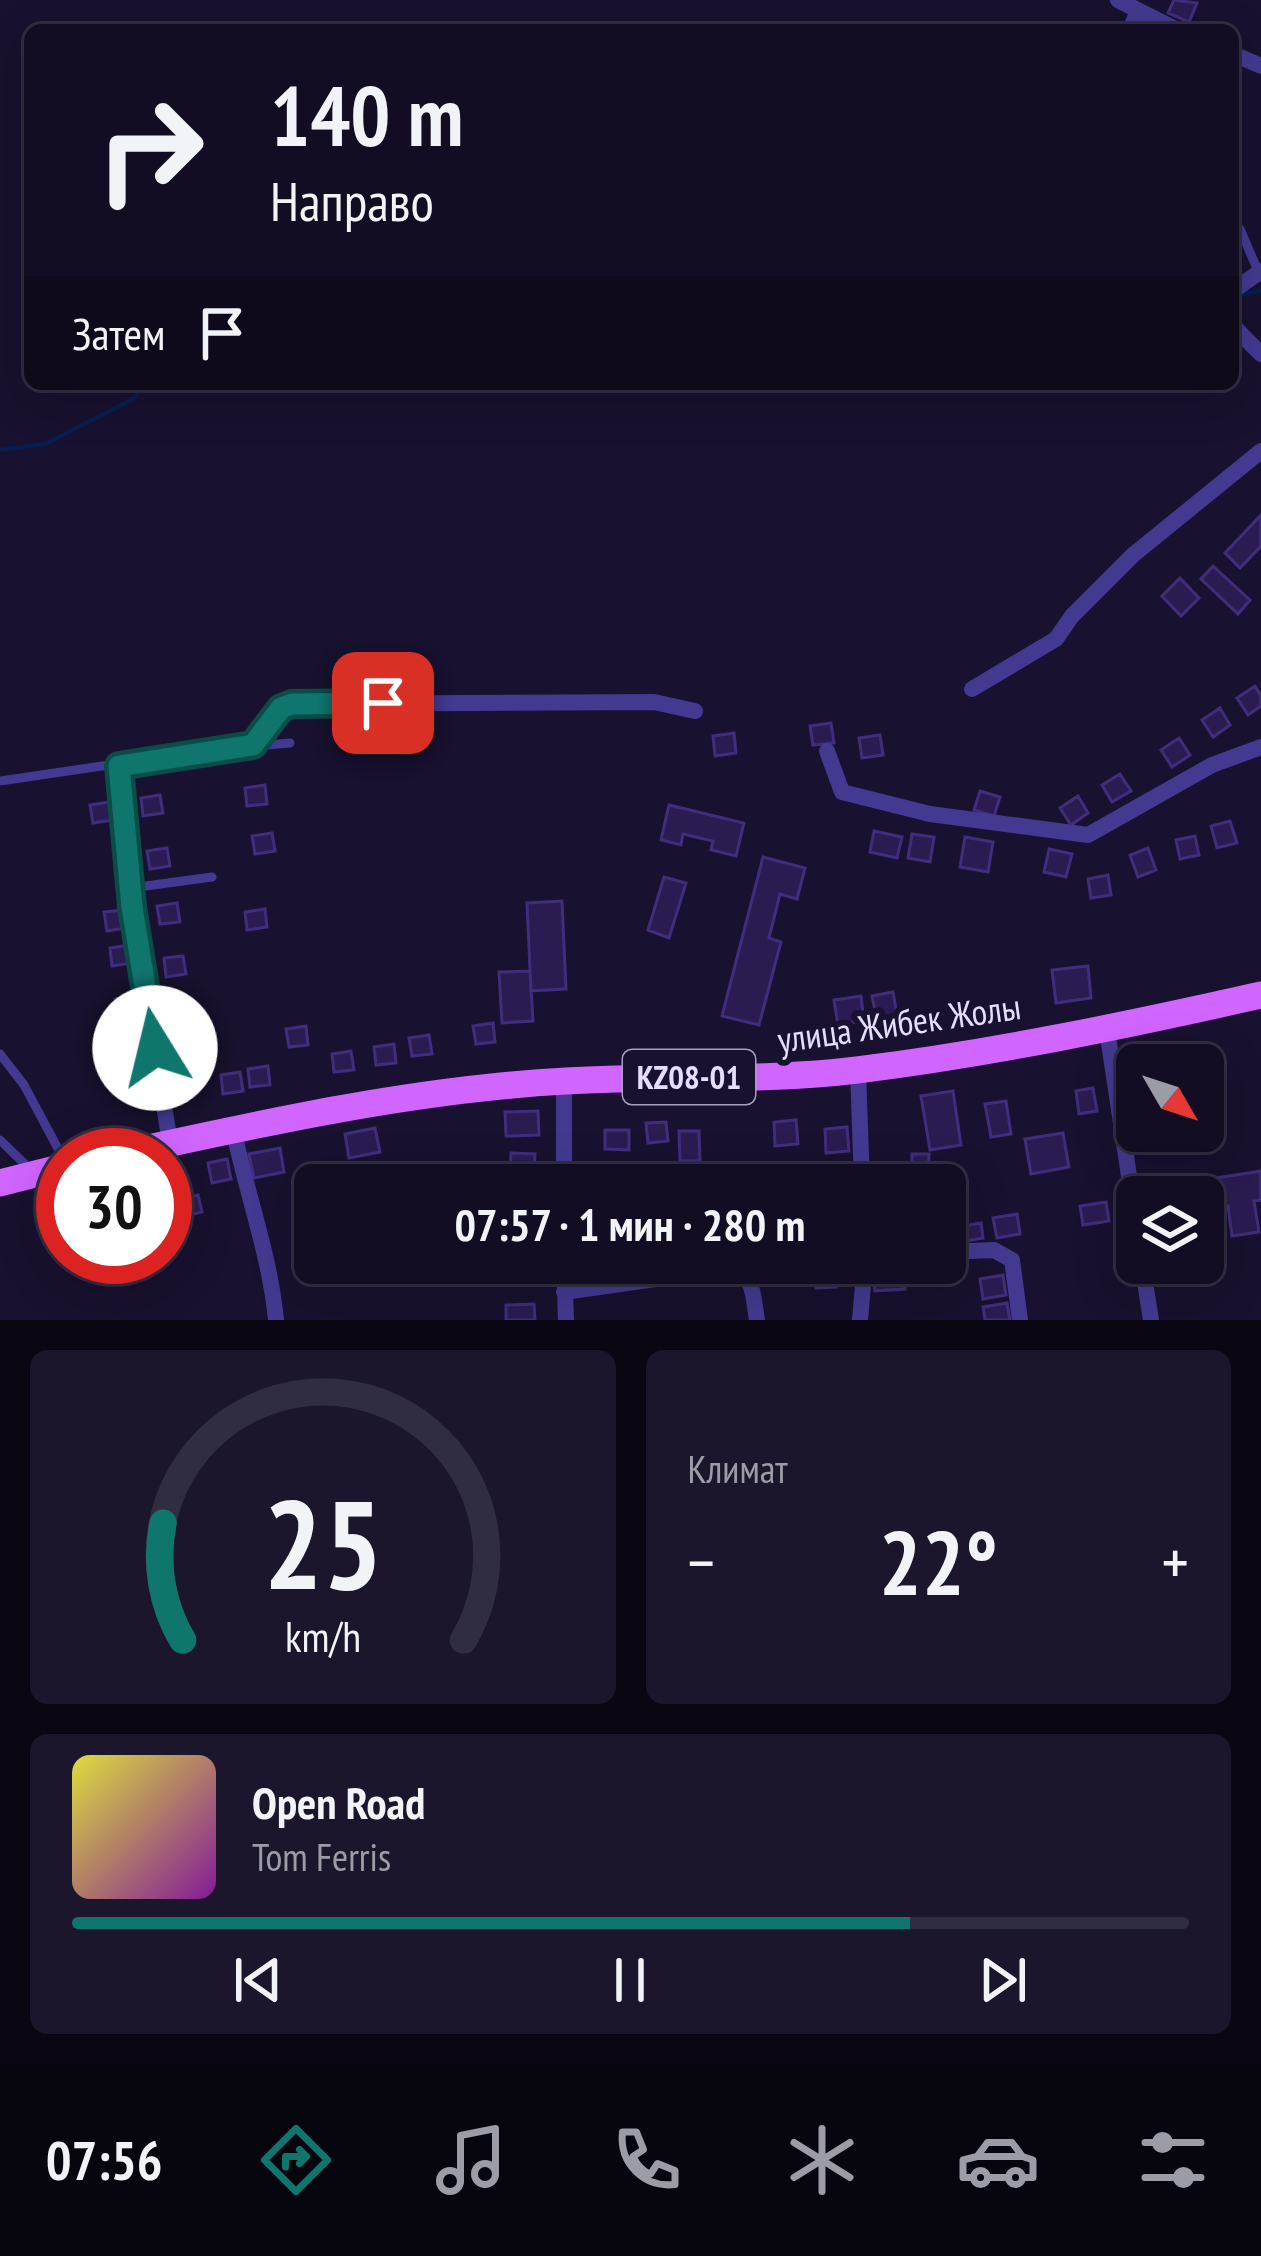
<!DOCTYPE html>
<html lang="ru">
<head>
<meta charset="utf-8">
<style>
  body { margin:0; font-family:"PT Sans Narrow",sans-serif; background:#1b162b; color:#f1f3f6; height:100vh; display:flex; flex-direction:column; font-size:45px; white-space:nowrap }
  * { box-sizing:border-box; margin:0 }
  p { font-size:39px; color:#9c9ca6 }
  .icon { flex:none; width:66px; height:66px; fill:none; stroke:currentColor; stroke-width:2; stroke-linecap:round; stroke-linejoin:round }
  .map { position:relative; height:1320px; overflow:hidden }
  .details { display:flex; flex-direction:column; gap:30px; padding:30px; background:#0a0713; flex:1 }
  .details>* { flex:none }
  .hud { position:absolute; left:24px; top:24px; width:1215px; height:366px; border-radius:18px; box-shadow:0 12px 48px #0002,0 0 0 3px #312d41; background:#120d23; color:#f1f3f6; overflow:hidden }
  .needle { width:78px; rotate:129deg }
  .tools { position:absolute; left:1116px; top:1044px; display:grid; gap:24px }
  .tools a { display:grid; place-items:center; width:108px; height:108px; border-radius:18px; background:#120d23; box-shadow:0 12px 48px #0002,0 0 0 3px #312d41; font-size:60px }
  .speed { position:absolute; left:36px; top:1128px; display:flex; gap:24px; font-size:60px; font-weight:700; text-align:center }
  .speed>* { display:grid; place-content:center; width:156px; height:156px; border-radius:50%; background:#120d23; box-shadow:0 12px 48px #0002,0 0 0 3px #312d41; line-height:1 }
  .speed .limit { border:18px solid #d22; background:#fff; color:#111 }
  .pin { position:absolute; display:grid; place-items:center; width:102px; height:102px; color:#fff; margin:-51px; border-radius:24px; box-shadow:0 6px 18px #0006 }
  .me { position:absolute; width:132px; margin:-66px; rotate:351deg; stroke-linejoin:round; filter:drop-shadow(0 0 9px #0008) }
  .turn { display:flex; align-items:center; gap:42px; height:252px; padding:0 48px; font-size:54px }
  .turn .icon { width:156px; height:156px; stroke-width:2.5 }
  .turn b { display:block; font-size:84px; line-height:102px }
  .then { display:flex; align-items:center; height:114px; padding:0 48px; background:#0003; gap:24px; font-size:45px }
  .big { font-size:90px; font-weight:700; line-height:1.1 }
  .details .card { flex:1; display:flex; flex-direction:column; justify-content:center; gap:18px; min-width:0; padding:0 42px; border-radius:18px; background:#1b162b }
  .details .dial { align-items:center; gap:0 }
  .dial svg { height:312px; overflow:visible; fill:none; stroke:#312d41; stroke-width:7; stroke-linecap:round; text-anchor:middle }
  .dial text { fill:#f1f3f6; stroke:none }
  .song { display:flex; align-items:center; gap:36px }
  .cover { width:144px; height:144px; border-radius:18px; background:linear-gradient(135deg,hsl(60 70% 55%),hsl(290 70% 35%)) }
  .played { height:12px; border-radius:6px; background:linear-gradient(90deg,#0f766e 75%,#312d41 75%) }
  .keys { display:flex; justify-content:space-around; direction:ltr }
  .heat { display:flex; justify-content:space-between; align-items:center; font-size:66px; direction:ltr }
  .details .tiles { flex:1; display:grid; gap:30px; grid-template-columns:1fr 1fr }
  .card:last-child { grid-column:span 2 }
  .trip { position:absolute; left:294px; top:1164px; width:672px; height:120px; border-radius:18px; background:#120d23; box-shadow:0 12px 48px #0002,0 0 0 3px #312d41; font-weight:700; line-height:120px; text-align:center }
  .menu { display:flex; height:192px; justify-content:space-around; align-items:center; background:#07050e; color:#9c9ca6 }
  .menu .icon { width:84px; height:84px }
  .menu .on { color:#0f766e }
  .menu b { font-size:54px; color:#f1f3f6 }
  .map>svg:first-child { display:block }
</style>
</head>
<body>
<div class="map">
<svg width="1261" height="1320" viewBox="0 0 1261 1320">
  <rect width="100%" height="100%" fill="#18112f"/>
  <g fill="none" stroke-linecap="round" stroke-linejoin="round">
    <path stroke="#081d50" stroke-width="4.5" d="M 1237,296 L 1261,290
      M 0,450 L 45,444 L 133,399 L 144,384"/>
  </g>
  <path fill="#2a1c51" stroke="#422c7e" stroke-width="3" d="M 1174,0 L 1197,3 L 1189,22 L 1168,13 Z
    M 1261,515 L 1261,546 L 1240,568 L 1225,553 Z
    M 1213,566 L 1250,600 L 1238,614 L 1201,579 Z
    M 1180,578 L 1199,598 L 1181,616 L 1162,596 Z
    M 1255,686 L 1261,696 L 1261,706 L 1248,715 L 1237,698 Z
    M 1220,708 L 1230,725 L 1213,737 L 1202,720 Z
    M 831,723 L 834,743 L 813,745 L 810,726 Z
    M 734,733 L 736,753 L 715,756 L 713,736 Z
    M 880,735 L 883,755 L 862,758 L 859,738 Z
    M 1179,738 L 1190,755 L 1172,767 L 1161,750 Z
    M 1120,774 L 1131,791 L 1112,802 L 1102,785 Z
    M 265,785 L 267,804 L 247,806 L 245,788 Z
    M 980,791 L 1000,797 L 994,816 L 974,810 Z
    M 160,795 L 163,813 L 143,816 L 141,798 Z
    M 1078,796 L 1088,813 L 1071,825 L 1060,808 Z
    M 110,802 L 113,820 L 93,823 L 90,805 Z
    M 669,805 L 744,823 L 736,856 L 711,850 L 713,841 L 683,834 L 681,845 L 661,840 Z
    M 1230,821 L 1237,843 L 1217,848 L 1211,826 Z
    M 874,831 L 902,837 L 897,858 L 870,852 Z
    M 272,833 L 275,851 L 255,854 L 252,836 Z
    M 912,834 L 934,837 L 930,862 L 908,858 Z
    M 1195,836 L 1199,855 L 1180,859 L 1176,840 Z
    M 965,837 L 993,842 L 988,872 L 960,867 Z
    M 167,848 L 170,866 L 150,869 L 147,851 Z
    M 1148,848 L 1156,870 L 1138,877 L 1130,855 Z
    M 1049,849 L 1072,854 L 1066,877 L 1044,872 Z
    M 763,857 L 805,868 L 797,899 L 780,894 L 769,938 L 781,942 L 759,1025 L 722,1016 Z
    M 1108,875 L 1111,895 L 1091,898 L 1088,879 Z
    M 664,877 L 686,883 L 669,938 L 648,930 Z
    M 562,901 L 566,989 L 531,991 L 527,903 Z
    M 177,903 L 180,922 L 160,924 L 157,906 Z
    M 265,909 L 267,927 L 247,930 L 245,912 Z
    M 124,910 L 126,928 L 107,931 L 104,912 Z
    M 130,945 L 132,963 L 112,966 L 110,948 Z
    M 183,956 L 186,974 L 166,977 L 164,958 Z
    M 1088,966 L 1091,998 L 1056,1003 L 1052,970 Z
    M 530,971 L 533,1021 L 502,1023 L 499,972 Z
    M 893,992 L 898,1020 L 878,1024 L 872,996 Z
    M 135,996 L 137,1015 L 118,1018 L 115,999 Z
    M 861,996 L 864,1021 L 838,1025 L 834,1000 Z
    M 493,1023 L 495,1042 L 476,1044 L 473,1026 Z
    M 306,1026 L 308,1045 L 289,1047 L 286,1029 Z
    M 429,1035 L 432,1054 L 412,1056 L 409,1038 Z
    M 394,1044 L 396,1063 L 376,1065 L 374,1047 Z
    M 351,1051 L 354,1070 L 334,1072 L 332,1054 Z
    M 268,1066 L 270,1085 L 250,1087 L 248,1069 Z
    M 240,1072 L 243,1091 L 223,1094 L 221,1075 Z
    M 149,1078 L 151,1097 L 131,1100 L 129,1081 Z
    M 1093,1088 L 1097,1111 L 1079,1114 L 1076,1091 Z
    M 953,1091 L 961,1145 L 930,1150 L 921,1096 Z
    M 1006,1101 L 1011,1134 L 991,1137 L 985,1104 Z
    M 538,1111 L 539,1135 L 506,1136 L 505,1112 Z
    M 796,1120 L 798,1144 L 775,1146 L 774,1122 Z
    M 666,1122 L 668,1141 L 648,1143 L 646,1123 Z
    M 847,1127 L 849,1151 L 826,1153 L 825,1129 Z
    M 375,1128 L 380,1152 L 349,1158 L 345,1134 Z
    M 605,1130 L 629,1130 L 629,1150 L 605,1149 Z
    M 679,1131 L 699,1131 L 700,1161 L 680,1161 Z
    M 1063,1133 L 1069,1167 L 1031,1174 L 1025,1139 Z
    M 280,1148 L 284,1172 L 254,1178 L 249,1154 Z
    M 511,1153 L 535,1154 L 534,1173 L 510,1172 Z
    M 912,1154 L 929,1154 L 928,1179 L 912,1179 Z
    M 227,1159 L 231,1179 L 212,1183 L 208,1163 Z
    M 1261,1171 L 1261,1200 L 1254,1201 L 1259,1232 L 1232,1236 L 1228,1206 L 1203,1210 L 1203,1197 L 1173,1197 L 1171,1185 Z
    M 59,1194 L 63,1211 L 43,1215 L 39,1198 Z
    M 198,1195 L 202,1212 L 182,1217 L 178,1200 Z
    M 1106,1202 L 1109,1221 L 1083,1225 L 1080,1206 Z
    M 1017,1214 L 1020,1234 L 997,1238 L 993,1218 Z
    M 981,1223 L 983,1238 L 948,1244 L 946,1229 Z
    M 835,1266 L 836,1287 L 816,1288 L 814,1267 Z
    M 904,1267 L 905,1289 L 875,1291 L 873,1269 Z
    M 500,1268 L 532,1268 L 532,1283 L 500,1283 Z
    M 1003,1275 L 1006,1295 L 983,1299 L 980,1279 Z
    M 1007,1303 L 1010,1320 L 985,1320 L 983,1307 Z
    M 534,1304 L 535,1320 L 506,1320 L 506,1305 Z"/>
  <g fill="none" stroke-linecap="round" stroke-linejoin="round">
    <path stroke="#433990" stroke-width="9" d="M 1240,229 L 1258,271
      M 0,781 L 217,749 L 290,743
      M 131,888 L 212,877
      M 0,1054 L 24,1085 L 63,1158
      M 0,1140 L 33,1172"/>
    <path stroke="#433990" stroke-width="16" d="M 1118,0 L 1177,30
      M 1130,30 L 1137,13
      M 1233,54 L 1261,66
      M 1233,291 L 1261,271
      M 1233,326 L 1261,354
      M 972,689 L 1056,639 L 1072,616 L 1133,555 L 1261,451
      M 253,745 L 282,708 L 292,704 L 654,702 L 695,711
      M 827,751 L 842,792 L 930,814 L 1088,835 L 1212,765 L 1261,747
      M 119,766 L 132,907 L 170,1143
      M 1107,1030 L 1137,1229
      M 858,1070 L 862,1185
      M 564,1081 L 564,1185
      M 234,1132 C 247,1195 270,1256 276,1320
      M 945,1252 L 994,1250 L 1012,1260 L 1020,1320
      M 564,1263 L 566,1320
      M 1142,1263 L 1151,1320
      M 564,1292 L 732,1268 C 755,1276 753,1298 757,1320
      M 860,1320 L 865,1263"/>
    <path stroke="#d165ff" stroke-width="27" d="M 116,1155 C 262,1123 416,1089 566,1081 C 663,1075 761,1082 857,1070 C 993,1053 1128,1025 1261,995
      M 0,1183 L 63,1167"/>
  </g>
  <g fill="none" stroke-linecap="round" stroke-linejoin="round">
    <g stroke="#0a4d48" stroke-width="30">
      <path id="route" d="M 155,1048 L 132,907 L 119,766 L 253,745 L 281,708 L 292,704 L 383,703"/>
    </g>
    <use href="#route" stroke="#0f766e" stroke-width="21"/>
  </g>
  <g text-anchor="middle" stroke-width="12" stroke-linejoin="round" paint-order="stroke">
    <rect fill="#18112f" stroke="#a7a0c1" stroke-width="3" x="623" y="1050" width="132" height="54" rx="9"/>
    <g font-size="33" font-weight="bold" fill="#e4deff">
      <text x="689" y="1089">KZ08-01</text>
    </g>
    <g font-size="36" fill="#e4deff" stroke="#18112f">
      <text transform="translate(899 1023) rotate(-8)" y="13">улица Жибек Жолы</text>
    </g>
  </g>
</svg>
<div class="tools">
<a><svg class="needle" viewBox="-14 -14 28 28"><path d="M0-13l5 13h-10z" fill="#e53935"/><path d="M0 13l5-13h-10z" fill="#9c9ca6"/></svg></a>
<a><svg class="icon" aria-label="layers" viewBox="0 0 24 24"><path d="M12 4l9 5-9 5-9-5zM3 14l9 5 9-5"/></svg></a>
</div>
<div class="speed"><div class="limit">30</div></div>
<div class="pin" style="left:383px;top:703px;background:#d93025"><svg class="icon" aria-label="arrive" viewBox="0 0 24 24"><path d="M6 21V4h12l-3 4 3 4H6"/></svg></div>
<svg class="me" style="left:155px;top:1048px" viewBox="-20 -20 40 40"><circle r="19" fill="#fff"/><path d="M0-13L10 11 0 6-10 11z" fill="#0f766e"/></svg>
<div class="trip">07:57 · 1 мин · 280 m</div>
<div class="hud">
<div class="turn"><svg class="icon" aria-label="right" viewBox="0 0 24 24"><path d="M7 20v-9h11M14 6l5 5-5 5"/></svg><div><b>140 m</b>Направо</div></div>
<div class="then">Затем<svg class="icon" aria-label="arrive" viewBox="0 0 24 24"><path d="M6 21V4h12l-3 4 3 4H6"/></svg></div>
</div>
</div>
<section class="details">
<div class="tiles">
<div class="card dial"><svg viewBox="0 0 100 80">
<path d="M14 69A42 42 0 1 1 86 69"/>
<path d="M14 69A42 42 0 0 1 9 39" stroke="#0f766e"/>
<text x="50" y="56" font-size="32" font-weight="700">25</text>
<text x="50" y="72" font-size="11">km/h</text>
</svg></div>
<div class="card"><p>Климат</p>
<div class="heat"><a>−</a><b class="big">22°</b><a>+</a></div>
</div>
<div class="card">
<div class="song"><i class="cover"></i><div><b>Open Road</b><p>Tom Ferris</p></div></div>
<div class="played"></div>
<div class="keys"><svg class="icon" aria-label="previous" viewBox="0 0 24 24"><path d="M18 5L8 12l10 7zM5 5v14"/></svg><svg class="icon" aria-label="pause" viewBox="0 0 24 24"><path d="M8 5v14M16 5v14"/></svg><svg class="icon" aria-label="next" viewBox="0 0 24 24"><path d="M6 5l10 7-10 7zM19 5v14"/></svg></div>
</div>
</div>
</section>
<nav class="menu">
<b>07:56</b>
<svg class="icon on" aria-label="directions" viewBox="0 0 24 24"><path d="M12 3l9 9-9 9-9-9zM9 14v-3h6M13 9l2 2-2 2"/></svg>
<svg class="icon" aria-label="music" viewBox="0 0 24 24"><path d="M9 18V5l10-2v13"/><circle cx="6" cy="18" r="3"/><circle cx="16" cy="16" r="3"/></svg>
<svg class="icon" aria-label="phone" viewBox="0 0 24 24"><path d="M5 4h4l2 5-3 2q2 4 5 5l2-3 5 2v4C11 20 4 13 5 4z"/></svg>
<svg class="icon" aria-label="climate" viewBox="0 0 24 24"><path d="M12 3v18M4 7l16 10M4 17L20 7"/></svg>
<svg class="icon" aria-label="car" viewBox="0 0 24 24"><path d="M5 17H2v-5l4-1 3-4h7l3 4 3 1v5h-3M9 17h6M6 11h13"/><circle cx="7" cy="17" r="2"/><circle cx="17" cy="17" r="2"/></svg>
<svg class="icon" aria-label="filters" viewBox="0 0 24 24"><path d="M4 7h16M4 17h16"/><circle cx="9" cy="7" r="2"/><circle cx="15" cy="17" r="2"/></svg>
</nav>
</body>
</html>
